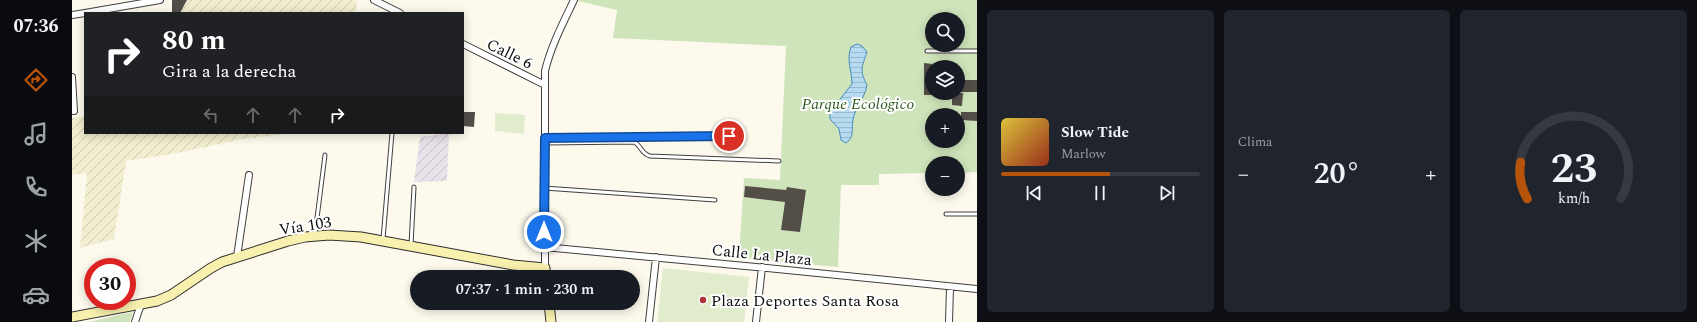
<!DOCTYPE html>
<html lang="es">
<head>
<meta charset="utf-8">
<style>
  body { margin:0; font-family:Spectral,serif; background:#20242c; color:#f1f3f6; height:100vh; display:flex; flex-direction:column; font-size:15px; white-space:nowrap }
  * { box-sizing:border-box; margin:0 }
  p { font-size:13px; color:#9ea1a6 }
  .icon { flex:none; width:22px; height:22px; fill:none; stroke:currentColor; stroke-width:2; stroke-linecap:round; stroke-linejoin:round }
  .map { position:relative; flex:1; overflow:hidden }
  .sheet { display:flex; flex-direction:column; gap:10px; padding:10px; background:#0d0f14; width:720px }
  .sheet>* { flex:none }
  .hud { position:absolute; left:12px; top:12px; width:380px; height:122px; border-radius:0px; box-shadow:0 2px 10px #0003; background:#202124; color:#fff; overflow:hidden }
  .tools { position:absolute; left:853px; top:12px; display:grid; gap:8px }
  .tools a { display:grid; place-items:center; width:40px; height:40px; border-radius:50%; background:#171b24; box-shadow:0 2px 10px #0003; font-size:20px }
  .speed { position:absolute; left:12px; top:258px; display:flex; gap:8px; font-size:20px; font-weight:700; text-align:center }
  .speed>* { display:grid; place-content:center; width:52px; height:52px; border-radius:50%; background:#171b24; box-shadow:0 2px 10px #0003; line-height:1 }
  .speed .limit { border:6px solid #d22; background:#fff; color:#111 }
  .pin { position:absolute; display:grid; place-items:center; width:34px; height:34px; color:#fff; margin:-17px; border:2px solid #fff; border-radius:50%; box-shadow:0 1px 4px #0007 }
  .me { position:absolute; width:44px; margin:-22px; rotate:0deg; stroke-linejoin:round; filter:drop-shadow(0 0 3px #0008) }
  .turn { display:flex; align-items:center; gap:14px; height:84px; padding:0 12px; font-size:18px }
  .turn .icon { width:52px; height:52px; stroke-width:2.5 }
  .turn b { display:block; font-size:28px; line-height:34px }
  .lanes { display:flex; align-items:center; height:38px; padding:0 12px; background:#0003; justify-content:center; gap:20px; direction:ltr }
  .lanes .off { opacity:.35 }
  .big { font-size:30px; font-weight:600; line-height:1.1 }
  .sheet .widget { flex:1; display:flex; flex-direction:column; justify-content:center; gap:6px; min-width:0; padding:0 14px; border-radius:6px; background:#20242c }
  .sheet .dial { align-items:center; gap:0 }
  .dial svg { height:104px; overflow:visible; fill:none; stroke:#363941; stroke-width:7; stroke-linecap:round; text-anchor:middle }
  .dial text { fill:#f1f3f6; stroke:none }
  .song { display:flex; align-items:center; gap:12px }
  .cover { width:48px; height:48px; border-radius:6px; background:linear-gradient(135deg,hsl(50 70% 55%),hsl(10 70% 35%)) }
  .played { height:4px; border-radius:2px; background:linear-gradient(90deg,#b45309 55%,#363941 55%) }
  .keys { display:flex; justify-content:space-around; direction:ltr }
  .heat { display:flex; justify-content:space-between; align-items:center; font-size:22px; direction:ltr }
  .sheet .tiles { flex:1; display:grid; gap:10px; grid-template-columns:repeat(3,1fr) }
  .trip { position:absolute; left:338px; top:270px; width:230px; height:40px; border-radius:20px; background:#171b24; box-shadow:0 2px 10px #0003; font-weight:600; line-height:40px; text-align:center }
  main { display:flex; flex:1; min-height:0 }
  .dock { display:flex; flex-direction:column; width:72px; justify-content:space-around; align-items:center; background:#090b0e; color:#9ea1a6 }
  .dock .icon { width:28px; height:28px }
  .dock .on { color:#b45309 }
  .dock b { font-size:18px; color:#f1f3f6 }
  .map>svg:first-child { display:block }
</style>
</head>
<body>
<main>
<nav class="dock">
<b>07:36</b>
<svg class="icon on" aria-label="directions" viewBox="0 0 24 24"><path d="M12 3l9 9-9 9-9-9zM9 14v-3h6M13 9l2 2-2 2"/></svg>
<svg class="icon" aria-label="music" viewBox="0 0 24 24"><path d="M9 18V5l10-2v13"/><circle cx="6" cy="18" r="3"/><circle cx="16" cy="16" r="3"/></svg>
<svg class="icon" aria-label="phone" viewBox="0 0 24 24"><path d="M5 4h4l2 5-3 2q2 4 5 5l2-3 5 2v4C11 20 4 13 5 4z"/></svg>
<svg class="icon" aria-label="climate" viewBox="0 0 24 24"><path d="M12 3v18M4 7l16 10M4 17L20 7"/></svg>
<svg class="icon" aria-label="car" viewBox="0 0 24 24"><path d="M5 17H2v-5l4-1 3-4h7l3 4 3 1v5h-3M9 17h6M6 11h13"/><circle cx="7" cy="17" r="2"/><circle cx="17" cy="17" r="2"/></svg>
</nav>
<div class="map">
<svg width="905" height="322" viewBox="0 0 905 322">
  <defs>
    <pattern id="industrial-furrows" width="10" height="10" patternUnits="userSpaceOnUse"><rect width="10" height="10" fill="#e9e1ea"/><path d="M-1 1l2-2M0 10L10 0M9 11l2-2" fill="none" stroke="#c7c0c8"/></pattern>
    <pattern id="farmland-furrows" width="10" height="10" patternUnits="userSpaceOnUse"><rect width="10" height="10" fill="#f1eecf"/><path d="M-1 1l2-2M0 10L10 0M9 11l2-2" fill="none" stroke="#cdcbb1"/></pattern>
    <pattern id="water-rules" width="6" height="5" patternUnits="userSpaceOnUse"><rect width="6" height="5" fill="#b6daf0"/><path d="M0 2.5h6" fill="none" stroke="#9bbacd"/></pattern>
  </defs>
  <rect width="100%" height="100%" fill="#fdfaed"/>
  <path fill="url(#industrial-furrows)" d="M 377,133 L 375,181 L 342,182 L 348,137 Z"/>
  <path fill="url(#farmland-furrows)" d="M 115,0 L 281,0 L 285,1 L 284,13 L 108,13 Z
    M 13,116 L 13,133 L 221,133 L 171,139 L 100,154 L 54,161 L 42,239 L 8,248 L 15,173 L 0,175 L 0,118 Z"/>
  <path fill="#cfe4ba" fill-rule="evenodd" d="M 507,0 L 905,0 L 905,172 L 886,173 L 886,163 L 860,163 L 860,173 L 807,174 L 807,185 L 769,185 L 766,267 L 667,258 L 672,178 L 708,180 L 714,46 L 541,38 L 545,10 L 506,1 ZM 860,19 L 886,19 L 886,45 L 860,45 ZM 860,67 L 886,67 L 886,93 L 860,93 ZM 860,115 L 886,115 L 886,141 L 860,141 Z
    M 61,312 L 58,322 L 17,322 Z"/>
  <path fill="#e0eccb" d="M 423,113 L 453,115 L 452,134 L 423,131 Z
    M 591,268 L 677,277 L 672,322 L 585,322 Z"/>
  <path fill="url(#water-rules)" stroke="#448dc0" d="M 785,44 L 790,46 L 795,52 C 790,67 787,70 795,85 C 793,98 783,107 781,120 C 779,129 783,137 774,143 L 769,140 L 767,129 L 758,119 L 758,112 L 780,84 C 780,71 774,60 779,47 Z"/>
  <path fill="#544e49" d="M 100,0 L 115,0 L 108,13 L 100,13 Z
    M 852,63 L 860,64 L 860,95 L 852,95 Z
    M 886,80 L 905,80 L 905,92 L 886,92 Z
    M 880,93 L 891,93 L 890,106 L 880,105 Z
    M 391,112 L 403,112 L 402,127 L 391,126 Z
    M 889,112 L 905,112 L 905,121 L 889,120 Z
    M 673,186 L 714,190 L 715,187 L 734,190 L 728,232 L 709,230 L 713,202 L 672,197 Z"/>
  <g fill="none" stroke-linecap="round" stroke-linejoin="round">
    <g stroke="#3f3f3f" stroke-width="5">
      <path id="service" d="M 855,51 L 905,51
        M 473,138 L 657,136
        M 473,143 L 562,142 C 569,145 569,154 578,156 L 707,161
        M 472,188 L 643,200
        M 874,214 L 905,214
        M 243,234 L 253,155
        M 311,239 L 320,133
        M 339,245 L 342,187"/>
    </g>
    <g stroke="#3f3f3f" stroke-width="8">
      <path id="minor" d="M 302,0 L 328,13
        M 13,13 L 88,0
        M 0,15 L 13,13
        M 391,44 L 473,85
        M 0,77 L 2,111
        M 472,247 L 684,267 L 905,289
        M 165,257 L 177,175
        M 473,268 L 473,71 C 479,46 491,23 502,0
        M 63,322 L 69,304
        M 577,322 L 584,257
        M 684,322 L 690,267
        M 877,322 L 878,287"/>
    </g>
    <g stroke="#2e2e2e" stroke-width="11">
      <path id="secondary" d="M 477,303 L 479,322
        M 0,317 L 85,301 L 99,295 L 139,268 L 150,262 L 216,241 L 233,237 L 257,235 L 289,237 L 441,265 L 473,268 L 474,277"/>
    </g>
    <use href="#service" stroke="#fff" stroke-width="3"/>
    <use href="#minor" stroke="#fff" stroke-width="6"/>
    <use href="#secondary" stroke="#f7f0ae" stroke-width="9"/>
  </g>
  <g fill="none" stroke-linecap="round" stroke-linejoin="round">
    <g stroke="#114b97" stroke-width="10">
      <path id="route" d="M 472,232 L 473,138 L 657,136"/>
    </g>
    <use href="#route" stroke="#1a73e8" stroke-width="7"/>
  </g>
  <circle fill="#af3136" stroke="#fff" stroke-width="1.5" cx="631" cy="300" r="4"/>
  <g text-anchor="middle" stroke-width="4" stroke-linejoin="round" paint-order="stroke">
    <g font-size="16" fill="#0c0c0c" stroke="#fff">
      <text transform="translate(438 53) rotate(26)" y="6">Calle 6</text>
      <text transform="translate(233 225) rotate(-9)" y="6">Vía 103</text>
      <text transform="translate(690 254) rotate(6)" y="6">Calle La Plaza</text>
    </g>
    <g font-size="16" font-style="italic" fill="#2e5d23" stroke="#fff">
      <text x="786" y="109">Parque Ecológico</text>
    </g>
    <g font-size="16" fill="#0c0c0c" stroke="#fff" text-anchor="start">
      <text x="639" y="306">Plaza Deportes Santa Rosa</text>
    </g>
  </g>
</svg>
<div class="tools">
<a><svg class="icon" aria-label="search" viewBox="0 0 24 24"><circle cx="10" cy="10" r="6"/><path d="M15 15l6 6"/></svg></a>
<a><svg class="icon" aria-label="layers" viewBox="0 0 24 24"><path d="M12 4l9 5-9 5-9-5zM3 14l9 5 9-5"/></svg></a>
<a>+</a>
<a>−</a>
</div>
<div class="speed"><div class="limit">30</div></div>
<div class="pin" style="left:657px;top:136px;background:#d93025"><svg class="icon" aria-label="arrive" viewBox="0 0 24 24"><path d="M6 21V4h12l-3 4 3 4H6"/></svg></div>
<svg class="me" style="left:472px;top:232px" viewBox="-20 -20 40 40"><circle r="17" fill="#1a73e8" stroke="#fff" stroke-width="3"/><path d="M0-11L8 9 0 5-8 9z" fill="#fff"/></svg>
<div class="trip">07:37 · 1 min · 230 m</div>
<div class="hud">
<div class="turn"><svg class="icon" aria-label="right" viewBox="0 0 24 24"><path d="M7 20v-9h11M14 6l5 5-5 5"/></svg><div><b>80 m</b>Gira a la derecha</div></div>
<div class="lanes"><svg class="icon off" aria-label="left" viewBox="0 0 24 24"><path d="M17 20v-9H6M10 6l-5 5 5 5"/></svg><svg class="icon off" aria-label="ahead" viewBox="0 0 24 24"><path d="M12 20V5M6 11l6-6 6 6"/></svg><svg class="icon off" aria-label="ahead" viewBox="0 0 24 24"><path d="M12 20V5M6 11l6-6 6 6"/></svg><svg class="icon" aria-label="right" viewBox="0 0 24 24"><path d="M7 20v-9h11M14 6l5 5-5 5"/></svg></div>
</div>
</div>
<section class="sheet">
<div class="tiles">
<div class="widget">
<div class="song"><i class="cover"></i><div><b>Slow Tide</b><p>Marlow</p></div></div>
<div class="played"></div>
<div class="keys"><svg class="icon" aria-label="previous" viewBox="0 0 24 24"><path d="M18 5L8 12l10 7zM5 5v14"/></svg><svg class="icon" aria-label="pause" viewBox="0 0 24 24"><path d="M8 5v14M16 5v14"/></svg><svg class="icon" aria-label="next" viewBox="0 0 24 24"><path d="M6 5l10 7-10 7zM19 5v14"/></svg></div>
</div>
<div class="widget"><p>Clima</p>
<div class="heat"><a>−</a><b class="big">20°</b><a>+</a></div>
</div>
<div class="widget dial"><svg viewBox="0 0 100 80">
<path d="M14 69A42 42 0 1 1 86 69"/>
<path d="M14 69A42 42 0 0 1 9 41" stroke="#b45309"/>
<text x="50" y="56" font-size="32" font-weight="700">23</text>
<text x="50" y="72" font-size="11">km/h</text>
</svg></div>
</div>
</section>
</main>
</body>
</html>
